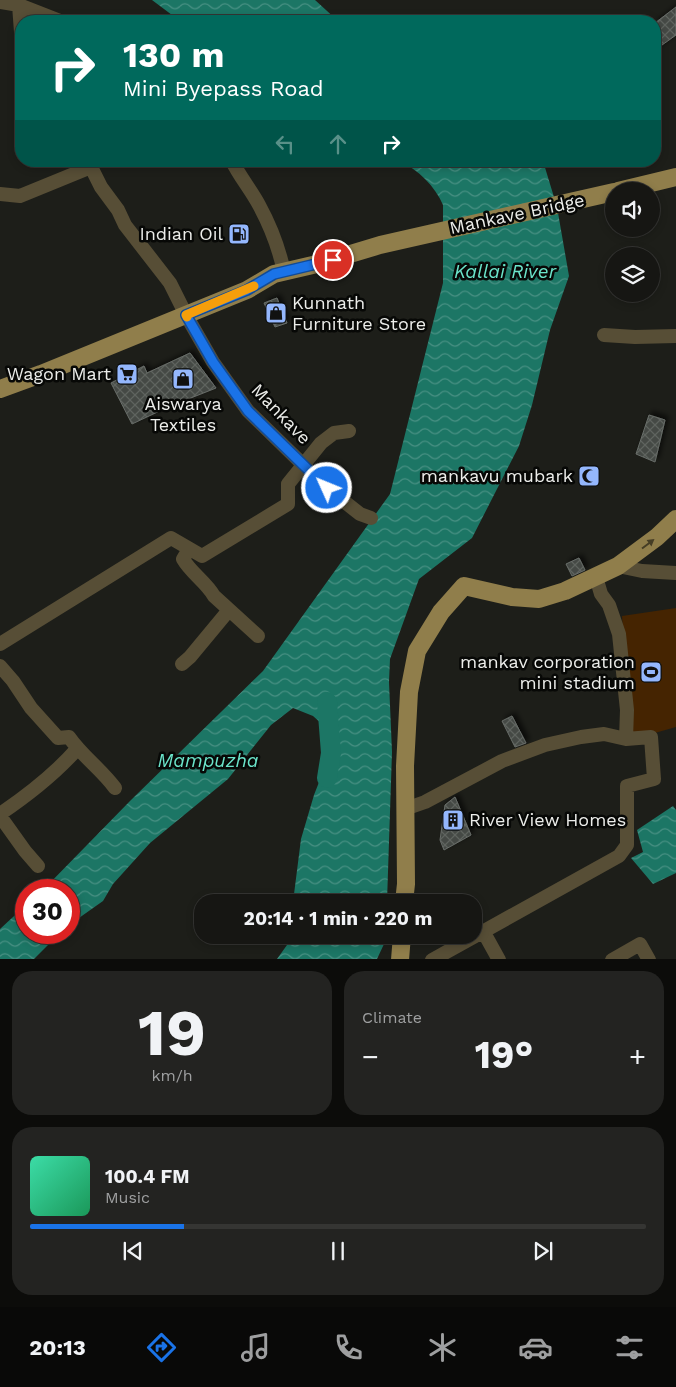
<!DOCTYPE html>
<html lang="en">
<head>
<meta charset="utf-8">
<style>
  body { margin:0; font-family:"Work Sans",sans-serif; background:#232321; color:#f1f3f6; height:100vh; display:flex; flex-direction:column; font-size:19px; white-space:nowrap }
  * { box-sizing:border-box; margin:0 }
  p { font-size:16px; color:#9e9fa0 }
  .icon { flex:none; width:28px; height:28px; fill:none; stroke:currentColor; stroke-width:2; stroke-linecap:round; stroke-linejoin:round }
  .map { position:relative; height:959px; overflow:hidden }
  .drawer { display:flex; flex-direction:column; gap:12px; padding:12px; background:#0c0c0a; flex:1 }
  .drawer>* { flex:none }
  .banner { position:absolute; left:15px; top:15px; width:646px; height:152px; border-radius:20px; box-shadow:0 2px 8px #0003,0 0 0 1px #353533; background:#00695c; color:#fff; overflow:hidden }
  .buttons { position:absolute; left:605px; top:182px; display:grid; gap:10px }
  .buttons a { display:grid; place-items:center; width:55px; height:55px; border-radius:50%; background:#161613; box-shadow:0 2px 8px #0003,0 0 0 1px #353533; font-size:25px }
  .speed { position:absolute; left:15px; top:879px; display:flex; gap:10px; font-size:25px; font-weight:700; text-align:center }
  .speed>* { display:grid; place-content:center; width:65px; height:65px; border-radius:50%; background:#161613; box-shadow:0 2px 8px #0003,0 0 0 1px #353533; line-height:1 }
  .speed .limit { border:8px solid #d22; background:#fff; color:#111 }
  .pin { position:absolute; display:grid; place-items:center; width:42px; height:42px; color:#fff; margin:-21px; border:2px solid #fff; border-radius:50%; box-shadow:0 1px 5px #0007 }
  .me { position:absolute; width:55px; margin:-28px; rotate:314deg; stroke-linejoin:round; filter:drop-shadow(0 0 4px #0008) }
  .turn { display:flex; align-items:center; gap:18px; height:105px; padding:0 25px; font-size:22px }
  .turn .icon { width:65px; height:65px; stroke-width:2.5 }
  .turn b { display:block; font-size:35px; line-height:42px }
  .lanes { display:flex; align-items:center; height:48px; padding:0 25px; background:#0003; justify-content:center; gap:25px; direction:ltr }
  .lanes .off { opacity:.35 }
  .big { font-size:38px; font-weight:700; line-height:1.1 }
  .drawer .widget { flex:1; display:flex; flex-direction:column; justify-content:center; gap:8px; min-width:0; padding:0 18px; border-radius:20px; background:#232321 }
  .drawer .dial { align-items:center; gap:0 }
  .dial b { font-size:65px; line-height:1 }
  .song { display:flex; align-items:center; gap:15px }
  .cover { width:60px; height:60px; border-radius:8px; background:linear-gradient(135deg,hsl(160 70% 55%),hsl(150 70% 35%)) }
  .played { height:5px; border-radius:2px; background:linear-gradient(90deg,#1a73e8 25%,#353533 25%) }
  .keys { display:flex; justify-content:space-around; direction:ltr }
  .heat { display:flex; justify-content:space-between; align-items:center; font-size:28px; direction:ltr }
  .drawer .tiles { flex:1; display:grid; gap:12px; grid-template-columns:1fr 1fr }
  .widget:last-child { grid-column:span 2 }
  .trip { position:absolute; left:194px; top:894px; width:288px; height:50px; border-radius:20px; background:#161613; box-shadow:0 2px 8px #0003,0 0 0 1px #353533; font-weight:700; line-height:50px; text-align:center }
  .tabs { display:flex; height:80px; justify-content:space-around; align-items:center; background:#090908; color:#9e9fa0 }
  .tabs .icon { width:35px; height:35px }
  .tabs .on { color:#1a73e8 }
  .tabs b { font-size:22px; color:#f1f3f6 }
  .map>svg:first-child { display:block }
</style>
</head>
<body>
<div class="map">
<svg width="676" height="960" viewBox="0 0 676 960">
  <defs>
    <pattern id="water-waves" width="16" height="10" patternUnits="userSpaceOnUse" patternTransform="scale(1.25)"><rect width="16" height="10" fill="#1c7665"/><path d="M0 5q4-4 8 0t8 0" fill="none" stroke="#489083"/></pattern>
    <pattern id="building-cross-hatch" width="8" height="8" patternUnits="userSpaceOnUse" patternTransform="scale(1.25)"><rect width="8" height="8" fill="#444844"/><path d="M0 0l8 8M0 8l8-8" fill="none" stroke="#5f635f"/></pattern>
    <filter id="shadow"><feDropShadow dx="3.5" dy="-3.5" stdDeviation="2.5" flood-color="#0009"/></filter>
  </defs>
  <rect width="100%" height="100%" fill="#1d1e19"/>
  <path fill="#452401" d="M 676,608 L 676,727 L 630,740 L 622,616 Z"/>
  <path fill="url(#water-waves)" d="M 152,0 L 315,0 L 338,21 L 180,21 Z
    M 400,161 L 543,161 L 557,207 L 569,276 L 550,330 L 532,405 L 519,446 L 472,538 L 419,579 L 390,659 L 389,682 L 392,752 L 387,902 L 293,902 L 301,839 L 314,795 L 332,749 L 333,734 L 313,716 L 293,708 L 271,725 L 228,779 L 150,843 L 113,884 L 103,901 L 69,925 L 69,890 L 43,890 L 130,801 L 263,671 L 390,494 L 443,283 L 443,205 C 435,186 418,170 400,161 Z
    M 673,806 L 676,810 L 676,873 L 653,884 L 631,858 L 643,852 L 637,830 Z
    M 26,905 L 26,932 L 60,933 L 34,959 L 0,959 L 0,929 Z
    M 288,935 L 385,935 L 384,944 L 377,959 L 277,959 L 287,945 Z"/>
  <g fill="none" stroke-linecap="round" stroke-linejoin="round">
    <path stroke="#1c7665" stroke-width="20" d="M 327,702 L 331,753 L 327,778"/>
  </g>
  <path fill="url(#building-cross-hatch)" stroke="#686d69" filter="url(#shadow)" d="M 676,7 L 676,35 L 655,50 L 655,23 Z
    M 277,298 L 287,323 L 275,327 L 264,303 Z
    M 190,353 L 216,388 L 168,407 L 132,424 L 111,383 L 144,366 L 147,373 Z
    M 649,415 L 665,420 L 655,462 L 636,454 Z
    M 579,558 L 585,570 L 572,576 L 566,564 Z
    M 512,716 L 526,743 L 515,747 L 502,721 Z
    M 455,797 L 471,835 L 444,850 L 440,840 L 445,805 Z"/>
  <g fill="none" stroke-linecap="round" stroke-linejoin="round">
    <path stroke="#574e36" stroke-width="14" d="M 0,2 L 19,5 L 60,21
      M 19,5 L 21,32
      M 88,161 L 101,187 L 118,210 L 125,225 L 170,283 L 186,315 L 213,362 L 248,411 L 327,488 L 360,514 L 371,518
      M 232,161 C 240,177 251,190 259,205 C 271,227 279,248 284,272
      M 0,194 L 20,196 L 91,167
      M 604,335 L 635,337 L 676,336
      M 189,549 L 183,559 C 191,573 206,582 214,596 L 258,636
      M 618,566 L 642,571 L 676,573
      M 0,644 L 171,538 L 202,556 L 288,504 L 288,484 L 321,443 L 334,433 L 349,431
      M 182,664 L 190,657 L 229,610
      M 0,666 L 13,681 L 31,708 L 58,738 L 69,737 C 82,756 101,769 115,788
      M 405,809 L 425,802 L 502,761 L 545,745 L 581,737 L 604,734 L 626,739 L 627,710 L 619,634 L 609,605 L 601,594 L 596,577
      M 0,814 C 28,795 54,775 77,749
      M 0,816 L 25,851 L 38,866
      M 483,931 L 499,960
      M 432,960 L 619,856 L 627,845 L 627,786 L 654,779 L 651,737 L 626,739
      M 612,960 L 640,944 L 649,960"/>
    <path stroke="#907e4b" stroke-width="18" d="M 618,191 L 676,177
      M 0,389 L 41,374 L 247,290 L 274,274 L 317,264 L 380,245 L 614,192
      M 404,902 L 406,884 L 405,766 L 409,692 L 417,651 L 441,612 L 464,586 L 512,597 L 539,599 L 565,591 L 618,566 L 657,537 L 676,519
      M 400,960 L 402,935"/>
  </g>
  <defs><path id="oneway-solid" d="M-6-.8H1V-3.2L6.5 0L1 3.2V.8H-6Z" transform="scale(1.25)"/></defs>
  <use fill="#453d25" href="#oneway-solid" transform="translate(648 544) rotate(-37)"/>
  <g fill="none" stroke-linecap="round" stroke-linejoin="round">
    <g stroke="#114b97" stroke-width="12">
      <path id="route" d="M 327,488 L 248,411 L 213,362 L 186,315 L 247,290 L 274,274 L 333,260"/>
    </g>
    <use href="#route" stroke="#1a73e8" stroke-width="9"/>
    <path stroke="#f59e0b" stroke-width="9" d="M 187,317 L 186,315 L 254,286"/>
  </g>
  <defs>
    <g id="fuel-square" transform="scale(1.125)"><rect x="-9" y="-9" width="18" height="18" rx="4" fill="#94b7fd" stroke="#070806"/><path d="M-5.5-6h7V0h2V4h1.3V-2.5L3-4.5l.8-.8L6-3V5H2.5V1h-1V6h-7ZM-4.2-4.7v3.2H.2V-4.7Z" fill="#111"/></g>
    <g id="shop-square" transform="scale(1.125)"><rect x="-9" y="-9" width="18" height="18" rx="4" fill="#94b7fd" stroke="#070806"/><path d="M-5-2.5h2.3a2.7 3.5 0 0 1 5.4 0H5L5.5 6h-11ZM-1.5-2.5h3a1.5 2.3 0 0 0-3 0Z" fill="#111"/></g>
    <g id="supermarket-square" transform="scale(1.125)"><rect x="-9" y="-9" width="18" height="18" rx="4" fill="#94b7fd" stroke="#070806"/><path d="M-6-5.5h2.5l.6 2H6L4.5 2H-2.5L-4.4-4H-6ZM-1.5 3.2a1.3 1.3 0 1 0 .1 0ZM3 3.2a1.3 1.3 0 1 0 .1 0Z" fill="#111"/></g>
    <g id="mosque-square" transform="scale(1.125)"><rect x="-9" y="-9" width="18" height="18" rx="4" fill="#94b7fd" stroke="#070806"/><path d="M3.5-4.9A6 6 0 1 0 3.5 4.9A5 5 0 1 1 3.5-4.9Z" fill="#111"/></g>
    <g id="stadium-square" transform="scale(1.125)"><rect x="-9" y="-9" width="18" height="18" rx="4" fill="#94b7fd" stroke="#070806"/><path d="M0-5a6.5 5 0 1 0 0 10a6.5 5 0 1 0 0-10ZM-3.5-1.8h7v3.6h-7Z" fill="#111"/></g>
    <g id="building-square" transform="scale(1.125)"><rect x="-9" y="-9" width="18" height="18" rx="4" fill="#94b7fd" stroke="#070806"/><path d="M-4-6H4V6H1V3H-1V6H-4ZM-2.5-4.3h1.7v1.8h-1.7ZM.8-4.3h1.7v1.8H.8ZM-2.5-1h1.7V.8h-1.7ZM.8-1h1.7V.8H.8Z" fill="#111"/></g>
  </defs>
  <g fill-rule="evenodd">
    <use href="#fuel-square" x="239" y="234"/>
    <use href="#shop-square" x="276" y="313"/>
    <use href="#supermarket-square" x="127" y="374"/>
    <use href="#shop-square" x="183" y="379"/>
    <use href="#mosque-square" x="589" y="476"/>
    <use href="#stadium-square" x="651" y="672"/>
    <use href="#building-square" x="453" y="820"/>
  </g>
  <g text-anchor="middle" stroke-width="5" stroke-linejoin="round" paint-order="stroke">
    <g font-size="18" fill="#ecedea" stroke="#070806">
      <text transform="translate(517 214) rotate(-12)" y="6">Mankave Bridge</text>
      <text transform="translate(281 414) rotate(46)" y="6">Mankave</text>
    </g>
    <g font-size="18" fill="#ecedea" stroke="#070806" text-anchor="end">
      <text x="223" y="240">Indian Oil</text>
      <text x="292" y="309" text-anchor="start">Kunnath<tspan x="292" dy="21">Furniture Store</tspan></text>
      <text x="111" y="380">Wagon Mart</text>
      <text x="183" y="410" text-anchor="middle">Aiswarya<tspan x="183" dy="21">Textiles</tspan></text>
      <text x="573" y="482">mankavu mubark</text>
      <text x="635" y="668">mankav corporation<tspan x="635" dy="21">mini stadium</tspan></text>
      <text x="469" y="826" text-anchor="start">River View Homes</text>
    </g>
    <g font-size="19" font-style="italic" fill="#6be4ca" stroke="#070806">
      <text x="505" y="278">Kallai River</text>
      <text x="208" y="767">Mampuzha</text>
    </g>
  </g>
</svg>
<div class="buttons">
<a><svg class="icon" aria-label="sound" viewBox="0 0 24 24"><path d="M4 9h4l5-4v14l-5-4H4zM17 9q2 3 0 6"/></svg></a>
<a><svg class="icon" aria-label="layers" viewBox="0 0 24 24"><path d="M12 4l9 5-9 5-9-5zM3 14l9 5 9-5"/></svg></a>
</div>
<div class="speed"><div class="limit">30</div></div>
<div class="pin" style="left:333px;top:260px;background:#d93025"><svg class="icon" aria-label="arrive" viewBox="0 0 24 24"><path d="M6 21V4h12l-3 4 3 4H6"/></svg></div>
<svg class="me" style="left:327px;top:488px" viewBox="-20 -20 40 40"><circle r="17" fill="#1a73e8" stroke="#fff" stroke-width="3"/><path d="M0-11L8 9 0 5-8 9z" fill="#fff"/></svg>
<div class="trip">20:14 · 1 min · 220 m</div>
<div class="banner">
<div class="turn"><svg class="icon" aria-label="right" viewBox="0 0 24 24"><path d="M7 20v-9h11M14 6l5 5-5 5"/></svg><div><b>130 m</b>Mini Byepass Road</div></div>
<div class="lanes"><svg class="icon off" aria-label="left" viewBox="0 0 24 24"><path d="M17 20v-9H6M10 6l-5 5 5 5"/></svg><svg class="icon off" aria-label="ahead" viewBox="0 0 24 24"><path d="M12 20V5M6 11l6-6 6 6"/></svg><svg class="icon" aria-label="right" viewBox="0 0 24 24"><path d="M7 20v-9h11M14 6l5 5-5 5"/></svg></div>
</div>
</div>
<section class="drawer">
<div class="tiles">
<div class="widget dial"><b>19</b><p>km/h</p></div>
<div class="widget"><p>Climate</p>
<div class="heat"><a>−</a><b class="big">19°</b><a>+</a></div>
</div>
<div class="widget">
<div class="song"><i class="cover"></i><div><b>100.4 FM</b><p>Music</p></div></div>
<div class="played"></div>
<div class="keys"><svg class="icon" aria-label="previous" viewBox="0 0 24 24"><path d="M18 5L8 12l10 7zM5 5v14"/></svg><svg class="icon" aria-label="pause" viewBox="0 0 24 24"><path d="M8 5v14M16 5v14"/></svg><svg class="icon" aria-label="next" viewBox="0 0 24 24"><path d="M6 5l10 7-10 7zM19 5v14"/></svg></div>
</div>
</div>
</section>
<nav class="tabs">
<b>20:13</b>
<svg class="icon on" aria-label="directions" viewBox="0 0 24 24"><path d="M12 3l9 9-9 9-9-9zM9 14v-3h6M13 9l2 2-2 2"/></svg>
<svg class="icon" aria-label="music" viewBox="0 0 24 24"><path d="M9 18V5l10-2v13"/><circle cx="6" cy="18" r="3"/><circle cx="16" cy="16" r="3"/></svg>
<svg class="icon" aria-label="phone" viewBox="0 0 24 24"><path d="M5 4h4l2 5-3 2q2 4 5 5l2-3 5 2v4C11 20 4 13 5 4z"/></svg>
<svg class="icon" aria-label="climate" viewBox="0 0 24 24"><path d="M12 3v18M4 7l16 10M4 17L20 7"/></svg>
<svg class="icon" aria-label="car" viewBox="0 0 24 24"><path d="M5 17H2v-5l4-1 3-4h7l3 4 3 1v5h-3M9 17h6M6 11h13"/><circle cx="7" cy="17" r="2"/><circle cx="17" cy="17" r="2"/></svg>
<svg class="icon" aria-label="filters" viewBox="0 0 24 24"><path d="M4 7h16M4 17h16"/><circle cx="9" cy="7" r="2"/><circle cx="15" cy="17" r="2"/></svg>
</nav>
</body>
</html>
